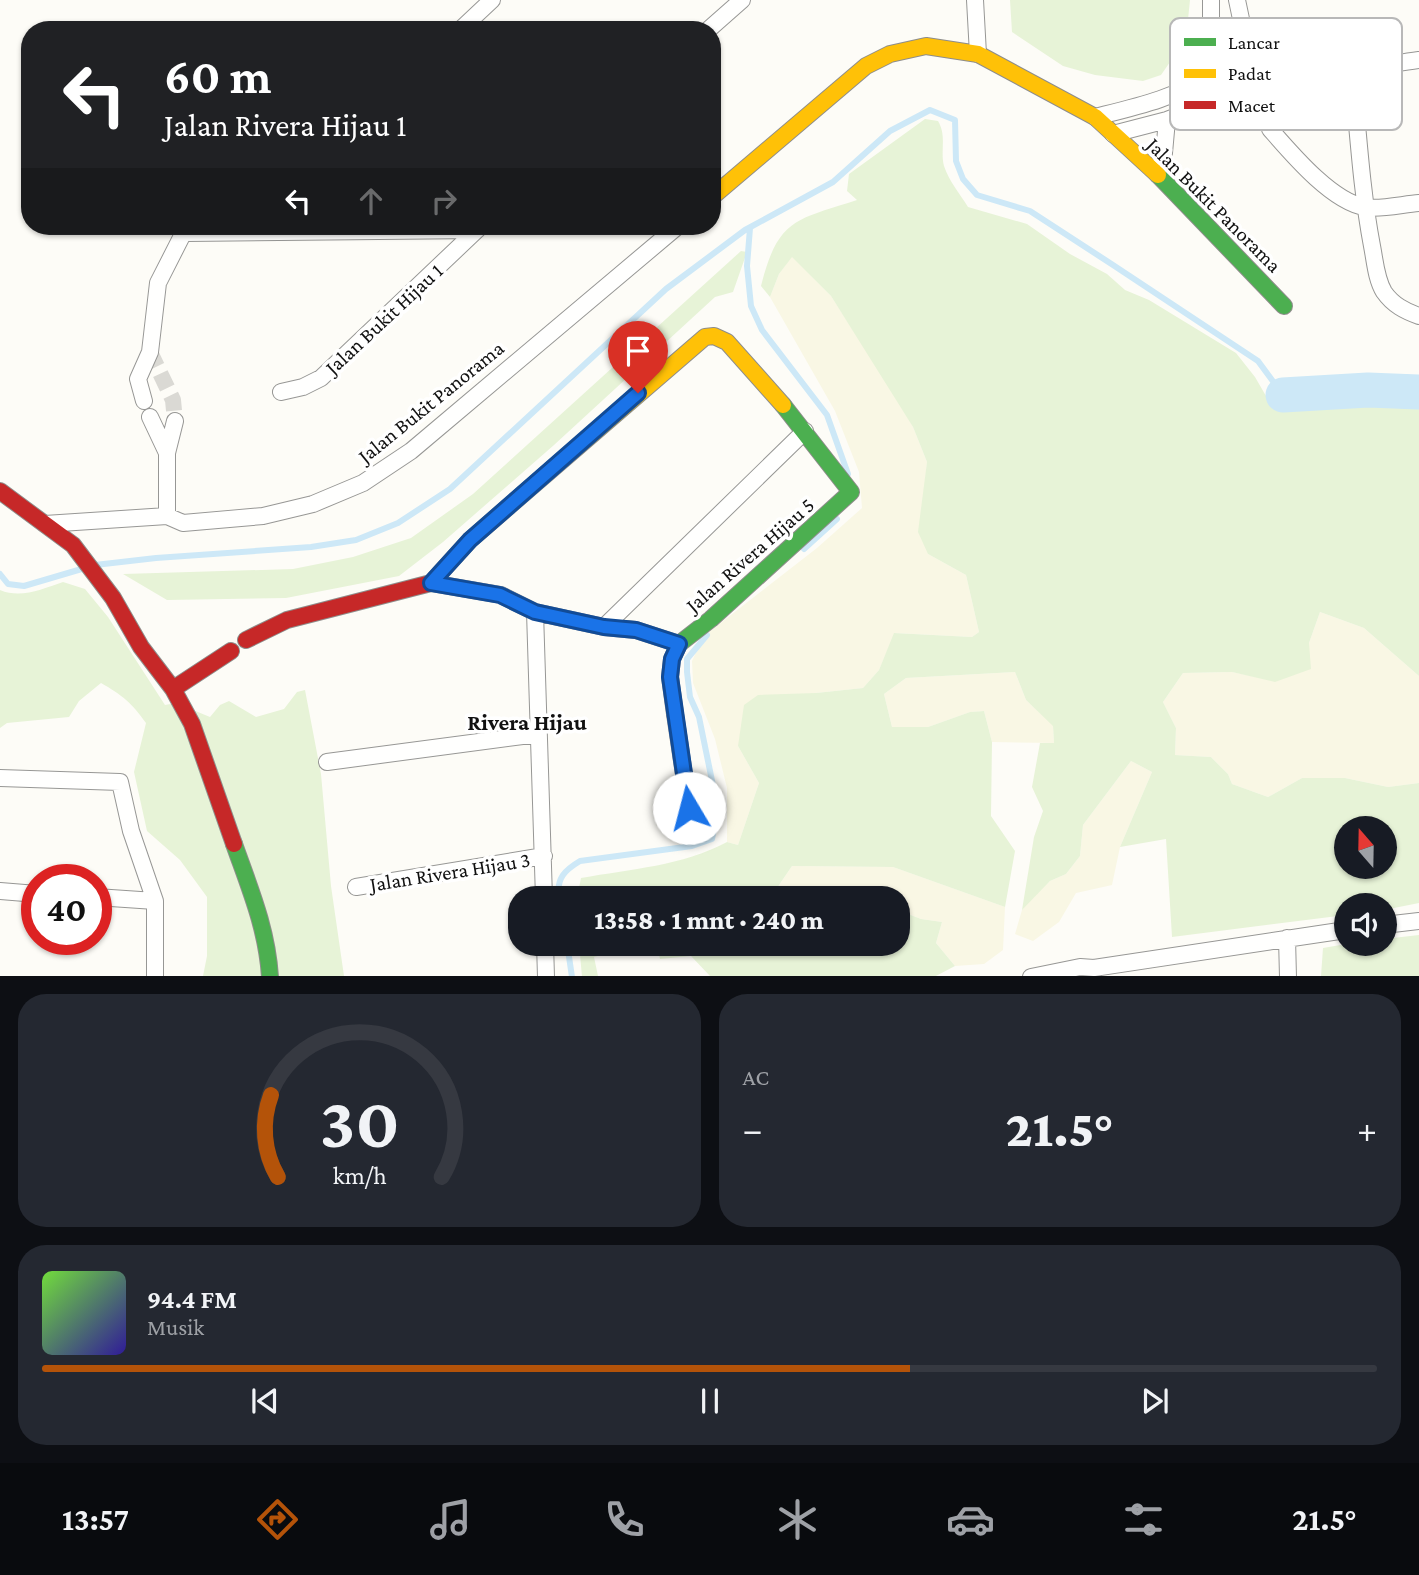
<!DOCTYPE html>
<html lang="id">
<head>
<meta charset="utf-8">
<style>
  body { margin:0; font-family:"Crimson Pro",serif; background:#242831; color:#f1f3f6; height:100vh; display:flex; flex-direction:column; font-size:26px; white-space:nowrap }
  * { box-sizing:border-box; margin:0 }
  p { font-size:23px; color:#9ea1a6 }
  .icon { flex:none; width:38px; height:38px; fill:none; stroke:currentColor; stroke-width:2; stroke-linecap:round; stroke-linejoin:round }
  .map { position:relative; height:976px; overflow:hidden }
  .sheet { display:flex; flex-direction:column; gap:18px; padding:18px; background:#0d0f14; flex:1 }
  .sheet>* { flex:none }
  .guide { position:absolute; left:21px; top:21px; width:700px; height:214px; border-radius:28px; box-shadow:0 2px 5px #0004; background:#202124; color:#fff; overflow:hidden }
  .needle { width:46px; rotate:340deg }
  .controls { position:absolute; left:1334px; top:816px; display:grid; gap:14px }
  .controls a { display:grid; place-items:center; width:63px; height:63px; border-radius:50%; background:#171b24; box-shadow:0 2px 5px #0004; font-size:35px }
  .speed { position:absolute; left:21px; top:864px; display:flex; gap:14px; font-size:35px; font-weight:700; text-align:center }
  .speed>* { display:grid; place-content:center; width:91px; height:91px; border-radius:50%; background:#171b24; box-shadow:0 2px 5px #0004; line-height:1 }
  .speed .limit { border:10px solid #d22; background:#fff; color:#111 }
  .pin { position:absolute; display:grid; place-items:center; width:60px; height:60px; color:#fff; margin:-72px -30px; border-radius:50% 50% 50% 0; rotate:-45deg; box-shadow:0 0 7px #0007 }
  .pin .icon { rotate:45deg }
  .me { position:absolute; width:77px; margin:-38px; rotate:352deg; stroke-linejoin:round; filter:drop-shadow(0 0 5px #0008) }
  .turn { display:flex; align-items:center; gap:24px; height:147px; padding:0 28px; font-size:32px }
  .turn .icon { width:91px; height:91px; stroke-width:2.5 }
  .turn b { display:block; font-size:49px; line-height:60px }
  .lanes { display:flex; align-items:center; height:66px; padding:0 28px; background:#0003; justify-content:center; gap:35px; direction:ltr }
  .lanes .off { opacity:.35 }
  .big { font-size:52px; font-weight:800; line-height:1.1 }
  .sheet .card { flex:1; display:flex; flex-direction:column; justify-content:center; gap:10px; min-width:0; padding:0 24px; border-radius:28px; background:#242831 }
  .sheet .dial { align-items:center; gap:0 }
  .dial svg { height:182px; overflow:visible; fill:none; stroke:#363941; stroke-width:7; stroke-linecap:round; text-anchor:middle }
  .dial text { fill:#f1f3f6; stroke:none }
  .song { display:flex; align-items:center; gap:21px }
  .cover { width:84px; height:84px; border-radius:10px; background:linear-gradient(135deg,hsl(100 70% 55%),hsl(250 70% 35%)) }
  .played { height:7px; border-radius:4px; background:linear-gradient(90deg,#b45309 65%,#363941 65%) }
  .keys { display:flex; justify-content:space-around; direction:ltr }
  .heat { display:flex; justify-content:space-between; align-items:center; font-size:38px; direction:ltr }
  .sheet .tiles { flex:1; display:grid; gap:18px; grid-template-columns:1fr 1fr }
  .card:last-child { grid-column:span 2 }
  .trip { position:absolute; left:508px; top:886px; width:402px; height:70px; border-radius:28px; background:#171b24; box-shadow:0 2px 5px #0004; font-weight:800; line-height:70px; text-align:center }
  .dock { display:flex; height:112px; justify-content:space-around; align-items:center; background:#090b0e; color:#9ea1a6 }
  .dock .icon { width:49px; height:49px }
  .dock .active { color:#b45309 }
  .dock b { font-size:32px; color:#f1f3f6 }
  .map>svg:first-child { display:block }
</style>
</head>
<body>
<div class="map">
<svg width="1419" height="977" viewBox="0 0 1419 977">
  <rect width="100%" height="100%" fill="#fdfcf7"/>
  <path fill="#f9f7e4" d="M 792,256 L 831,296 L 898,400 L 913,427 L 927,462 L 925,483 L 928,554 L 966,575 L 979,632 L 972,637 L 895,633 L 879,670 L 863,688 L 816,693 L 738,746 L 759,783 L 738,845 L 727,842 L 727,788 L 715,739 L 693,683 L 692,661 L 699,646 L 709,632 L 817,548 L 862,508 L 859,472 L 835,411 L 770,297 L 779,274 Z
    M 1320,612 L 1364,628 L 1419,676 L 1419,783 L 1388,787 L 1345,778 L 1302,778 L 1268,797 L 1232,784 L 1228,774 L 1211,757 L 1175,755 L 1176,728 L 1163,702 L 1183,673 L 1232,672 L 1275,681 L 1309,643 Z
    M 1015,672 L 1026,700 L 1053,725 L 1054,743 L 992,742 L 984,711 L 970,712 L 928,727 L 892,727 L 884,694 L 906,678 Z
    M 1131,761 L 1152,772 L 1120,847 L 1112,885 L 1076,893 L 1059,922 L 1033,941 L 1015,934 L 1022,910 L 1029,901 L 1050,881 L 1066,874 L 1080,856 L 1083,825 Z
    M 792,866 L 893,867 L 1005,907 L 1003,950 L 984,964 L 955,966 L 936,943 L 942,922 L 921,919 L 898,910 L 898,898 L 879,898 L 872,892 L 822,898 L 793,898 L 777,888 Z"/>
  <path fill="#e7f3d7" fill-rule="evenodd" d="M 1010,0 L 1190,0 L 1186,39 L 1161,75 L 1143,81 L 1095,75 L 1063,66 L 1012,32 Z
    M 925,119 L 938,121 C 947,136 940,151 944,166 C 949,181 960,194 968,207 L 1027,224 L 1070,254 L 1107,274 L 1125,290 L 1149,300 L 1236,353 L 1255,377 L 1266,396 L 1280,405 L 1305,406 L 1333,397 L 1419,404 L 1419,676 L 1364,628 L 1320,612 L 1309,643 L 1311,669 L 1275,682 L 1232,672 L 1183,673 L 1163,702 L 1176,728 L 1175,755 L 1211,757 L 1228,774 L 1232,784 L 1268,797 L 1302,778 L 1345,778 L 1388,787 L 1419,783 L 1419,903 L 1384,910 L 1384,905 L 1346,905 L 1346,915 L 1172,937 L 1166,839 L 1120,847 L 1152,772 L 1131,761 L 1083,825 L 1080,856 L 1066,874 L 1050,881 L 1022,910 L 1034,837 L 1043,811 L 1032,787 L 1040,743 L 1054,743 L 1053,726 L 1026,700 L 1015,672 L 906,678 L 884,694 L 892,727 L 928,727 L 970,712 L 984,711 L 992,742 L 991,816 L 1015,851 L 1005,907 L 893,867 L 792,866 L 777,888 L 793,898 L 577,898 L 581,878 C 631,869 682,866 727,842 L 738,845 L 759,783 L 738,746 L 744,705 L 758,695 L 816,693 L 863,688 L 879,670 L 894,633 L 972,637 L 979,632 L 966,575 L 928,554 L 918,532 L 927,462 L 913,427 L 831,296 L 792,257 L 779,274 L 770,297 L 761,286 C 778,218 796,220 857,200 L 847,191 L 849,174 ZM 1346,828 L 1384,828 L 1384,866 L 1346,866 Z
    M 741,251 L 747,252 L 733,292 L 715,297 L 554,445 L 443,542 L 399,576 L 286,598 L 167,600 L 123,574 L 293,569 L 353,557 L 411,538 L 473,494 Z
    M 63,582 L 85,589 L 108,617 L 165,705 L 176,703 L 210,717 L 220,705 L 229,701 L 256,717 L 284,709 L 297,692 L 305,690 L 321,774 L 331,886 L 344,976 L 203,976 L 207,956 L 207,897 L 180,860 L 147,831 L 134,772 L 146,723 C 132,703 122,695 101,683 L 79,701 L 69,717 L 7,723 L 0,728 L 0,590 C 21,599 42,589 63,582 Z
    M 898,910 L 921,919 L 942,922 L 936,943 L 955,966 L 934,977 L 710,976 L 691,956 L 660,959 L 656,943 L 898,943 Z
    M 1419,935 L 1419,976 L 1321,976 L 1323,948 L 1352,943 L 1384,943 L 1384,939 Z
    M 579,943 L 647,943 L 594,957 L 598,976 L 582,977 Z"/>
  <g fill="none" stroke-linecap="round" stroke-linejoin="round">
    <path stroke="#cde8f7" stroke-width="6" d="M 750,228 L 747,266 L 751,306 L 762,330 L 827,415 L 848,474
      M 804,549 L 837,519
      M 95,565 L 156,558 L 311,547 L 356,540 L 398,523 L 450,489 L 666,289 L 745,230 L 833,182 L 890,131 L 930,110 L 955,120 L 956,161 L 963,179 L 977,195 L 1030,211 L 1113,265 L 1258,361 L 1283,395
      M 0,574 L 8,584 L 24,586 L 85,568
      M 559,898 C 556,878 565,870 580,861 L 692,846 L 712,839 L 718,810 L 699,717 L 690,697 L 687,672 L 687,659 L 707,635
      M 567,943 L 572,977"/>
    <path stroke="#cde8f7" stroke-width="35" d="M 1283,395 L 1368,390 L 1419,392"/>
    <path stroke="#dad9d4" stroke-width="16" stroke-dasharray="16 8" stroke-linecap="butt" d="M 150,352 L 173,400 L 175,421"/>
    <g stroke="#979795" stroke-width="18">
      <path id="street" d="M 975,0 L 978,54
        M 460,30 L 492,0
        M 708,30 L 742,0
        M 1352,70 C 1358,129 1361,188 1372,246 C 1375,261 1376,279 1384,292 C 1393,305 1405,311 1419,316
        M 1211,74 C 1279,84 1351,70 1419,60
        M 1211,74 L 1211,0
        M 1095,117 C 1135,107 1177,98 1211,74
        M 1270,129 C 1291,153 1332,202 1365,207 C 1379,210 1404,204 1419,203
        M 1113,134 L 1167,120 L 1221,99 L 1243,79 L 1241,19 L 1237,0
        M 1157,174 L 1164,153 L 1167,120
        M 185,233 L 477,230
        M 281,392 L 303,387 L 321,378 L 480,227
        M 144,401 L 138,379 L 150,352 L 158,283 L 187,226
        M 150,417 L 167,453
        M 167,516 L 167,453 L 175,421
        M 45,524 L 167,516 L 183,523 L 263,516 L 313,504 L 363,483 L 411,451 L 678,226
        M 431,583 L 501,595 L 535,612 L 604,627 L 636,630 L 679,644
        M 535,612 L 544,898
        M 604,627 L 805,431
        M 327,762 L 538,734
        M 0,778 L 120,782 L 131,831 L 155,901 L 155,977
        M 356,887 L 544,856
        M 0,891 L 37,894
        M 96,897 L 155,901
        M 1384,925 L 1419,921
        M 1287,938 L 1288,977
        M 545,943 L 546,977
        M 1031,977 L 1080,967 L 1094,968 L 1346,930"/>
    </g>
    <g stroke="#8e8d8b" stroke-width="18">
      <path id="fast" d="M 1158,175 L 1284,306
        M 675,714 L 670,677 L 672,659 L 679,644 L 711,619 L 851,492 L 783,405
        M 234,844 C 250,889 267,929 270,977"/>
    </g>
    <g stroke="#8e8d8b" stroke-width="18">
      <path id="slow" d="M 712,197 L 866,66 L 890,54 L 926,46 L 978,54 L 1095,117 L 1158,175
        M 508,507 L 705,337 L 714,336 L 727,342 L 783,405"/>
    </g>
    <g stroke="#8e8d8b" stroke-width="18">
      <path id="jam" d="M 0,491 L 73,545 L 113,598 L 141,647 L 173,689 L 192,724 L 234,844
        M 246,640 L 287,620 L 431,583 L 470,540 L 508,507
        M 173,689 L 231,651
        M 675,714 L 689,808"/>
    </g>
    <use href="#street" stroke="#fffffe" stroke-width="16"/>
    <use href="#fast" stroke="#4caf50" stroke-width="16"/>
    <use href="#slow" stroke="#ffc107" stroke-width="16"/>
    <use href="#jam" stroke="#c62828" stroke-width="16"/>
  </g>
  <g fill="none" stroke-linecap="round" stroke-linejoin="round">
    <g stroke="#114b97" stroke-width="18">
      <path id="route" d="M 638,393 L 470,540 L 431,583 L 500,595 L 535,612 L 604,627 L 636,630 L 679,644 L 672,659 L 670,677 L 689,808"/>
    </g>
    <use href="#route" stroke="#1a73e8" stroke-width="12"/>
  </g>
  <g text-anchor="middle" stroke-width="7" stroke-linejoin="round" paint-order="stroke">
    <g font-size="21" fill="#111" stroke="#fff">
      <text transform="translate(1214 205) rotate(45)" y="7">Jalan Bukit Panorama</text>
      <text transform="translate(384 319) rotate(-43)" y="7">Jalan Bukit Hijau 1</text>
      <text transform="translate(431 402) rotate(-39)" y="7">Jalan Bukit Panorama</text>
      <text transform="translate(750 555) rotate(-41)" y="7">Jalan Rivera Hijau 5</text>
      <text transform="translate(450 872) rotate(-9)" y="7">Jalan Rivera Hijau 3</text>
    </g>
    <g font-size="23" font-weight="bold" fill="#111" stroke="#fff">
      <text x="527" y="730">Rivera Hijau</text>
    </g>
  </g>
  <rect x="1170" y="18" width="232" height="112" rx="10" fill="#fff" stroke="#b8b8b8" stroke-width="2"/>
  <rect x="1184" y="38" width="32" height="8" fill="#4caf50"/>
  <rect x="1184" y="69" width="32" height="9" fill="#ffc107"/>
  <rect x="1184" y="101" width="32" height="8" fill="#c62828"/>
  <g font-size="19" fill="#111">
    <text x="1228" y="49">Lancar</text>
    <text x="1228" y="80">Padat</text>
    <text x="1228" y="112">Macet</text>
  </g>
</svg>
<div class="controls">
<a><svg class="needle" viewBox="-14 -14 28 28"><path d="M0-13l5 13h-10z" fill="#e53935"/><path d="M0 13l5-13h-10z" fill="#9ea1a6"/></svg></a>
<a><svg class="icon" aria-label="sound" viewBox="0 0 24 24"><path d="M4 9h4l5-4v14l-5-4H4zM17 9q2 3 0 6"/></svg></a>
</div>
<div class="speed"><div class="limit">40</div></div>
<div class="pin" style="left:638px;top:393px;background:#d93025"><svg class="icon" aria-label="arrive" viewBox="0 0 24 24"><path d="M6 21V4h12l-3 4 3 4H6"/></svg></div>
<svg class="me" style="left:689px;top:808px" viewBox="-20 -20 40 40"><circle r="19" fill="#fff"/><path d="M0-13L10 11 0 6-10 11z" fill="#1a73e8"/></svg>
<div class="trip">13:58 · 1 mnt · 240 m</div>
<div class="guide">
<div class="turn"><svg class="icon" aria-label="left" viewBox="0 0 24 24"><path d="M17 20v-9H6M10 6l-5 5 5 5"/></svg><div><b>60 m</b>Jalan Rivera Hijau 1</div></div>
<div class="lanes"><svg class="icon" aria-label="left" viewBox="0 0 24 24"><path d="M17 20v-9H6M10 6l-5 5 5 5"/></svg><svg class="icon off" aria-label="ahead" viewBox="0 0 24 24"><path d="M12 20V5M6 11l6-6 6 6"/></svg><svg class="icon off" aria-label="right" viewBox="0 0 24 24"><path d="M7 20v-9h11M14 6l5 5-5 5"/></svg></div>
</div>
</div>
<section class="sheet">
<div class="tiles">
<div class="card dial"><svg viewBox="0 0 100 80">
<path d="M14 69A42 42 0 1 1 86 69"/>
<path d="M14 69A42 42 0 0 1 11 33" stroke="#b45309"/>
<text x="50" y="56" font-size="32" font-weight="700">30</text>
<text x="50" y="72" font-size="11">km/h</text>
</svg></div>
<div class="card"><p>AC</p>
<div class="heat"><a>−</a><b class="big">21.5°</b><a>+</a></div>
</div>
<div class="card">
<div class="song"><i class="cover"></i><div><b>94.4 FM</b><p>Musik</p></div></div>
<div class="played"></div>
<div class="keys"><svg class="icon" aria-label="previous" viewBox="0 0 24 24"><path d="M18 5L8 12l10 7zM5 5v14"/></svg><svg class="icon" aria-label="pause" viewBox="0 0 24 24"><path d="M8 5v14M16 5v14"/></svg><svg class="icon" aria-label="next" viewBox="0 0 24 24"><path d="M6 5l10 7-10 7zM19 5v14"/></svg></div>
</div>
</div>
</section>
<nav class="dock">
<b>13:57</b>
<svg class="icon active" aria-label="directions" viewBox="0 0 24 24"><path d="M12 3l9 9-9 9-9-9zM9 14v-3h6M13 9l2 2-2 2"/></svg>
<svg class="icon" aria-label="music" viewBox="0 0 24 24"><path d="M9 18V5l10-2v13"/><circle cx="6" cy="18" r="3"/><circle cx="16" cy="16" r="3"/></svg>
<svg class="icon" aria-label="phone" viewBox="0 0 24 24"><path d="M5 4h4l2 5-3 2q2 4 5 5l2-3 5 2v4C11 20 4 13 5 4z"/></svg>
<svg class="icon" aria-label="climate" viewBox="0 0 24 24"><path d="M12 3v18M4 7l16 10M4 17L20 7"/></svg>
<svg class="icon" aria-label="car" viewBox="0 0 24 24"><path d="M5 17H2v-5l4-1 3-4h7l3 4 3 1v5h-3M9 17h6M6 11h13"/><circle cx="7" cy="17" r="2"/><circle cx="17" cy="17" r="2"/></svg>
<svg class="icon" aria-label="filters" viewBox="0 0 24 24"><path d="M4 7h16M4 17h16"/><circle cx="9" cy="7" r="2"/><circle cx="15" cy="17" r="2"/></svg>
<b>21.5°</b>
</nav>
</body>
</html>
